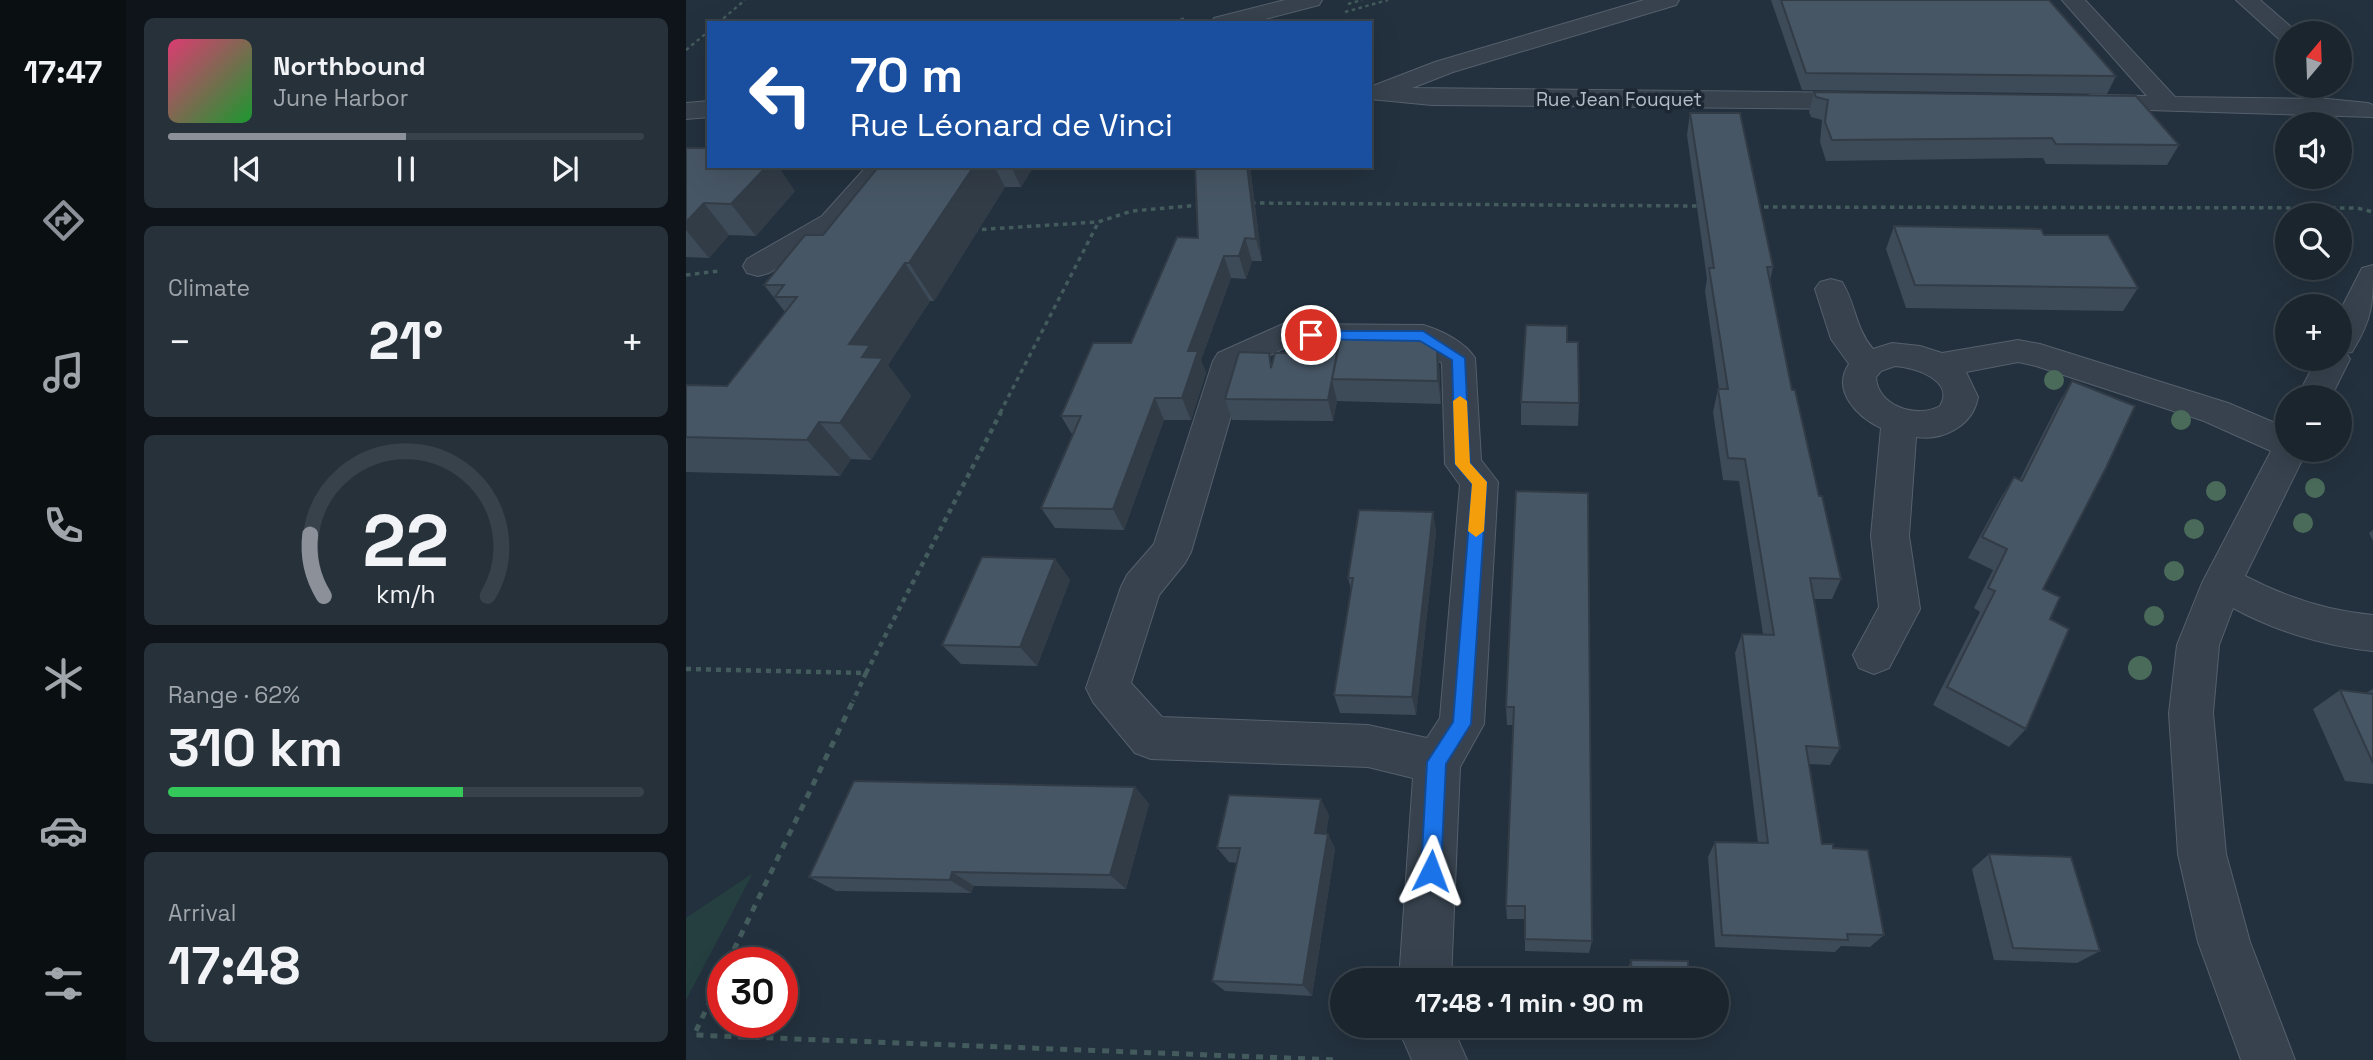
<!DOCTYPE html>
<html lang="en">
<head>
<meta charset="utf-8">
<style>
  body { margin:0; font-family:"Space Grotesk",sans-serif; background:#27313a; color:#f1f3f6; height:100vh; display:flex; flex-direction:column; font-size:26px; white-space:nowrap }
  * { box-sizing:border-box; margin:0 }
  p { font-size:23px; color:#9fa5aa }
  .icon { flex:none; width:38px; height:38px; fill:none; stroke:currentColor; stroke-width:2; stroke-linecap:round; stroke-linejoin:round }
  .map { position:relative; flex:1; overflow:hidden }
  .drawer { display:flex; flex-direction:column; gap:18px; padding:18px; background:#0e1419; width:560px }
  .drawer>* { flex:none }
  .banner { position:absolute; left:21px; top:21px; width:665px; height:147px; border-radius:0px; box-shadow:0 7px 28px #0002,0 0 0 2px #38424a; background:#1a4fa0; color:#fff; overflow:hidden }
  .needle { width:46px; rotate:19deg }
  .tools { position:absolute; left:1589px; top:21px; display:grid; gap:14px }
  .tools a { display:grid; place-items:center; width:77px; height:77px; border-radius:50%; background:#1a252e; box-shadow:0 7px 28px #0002,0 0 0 2px #38424a; font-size:35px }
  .speed { position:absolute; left:21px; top:947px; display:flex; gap:14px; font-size:35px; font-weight:700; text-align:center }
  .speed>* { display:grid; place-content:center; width:91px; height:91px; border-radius:50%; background:#1a252e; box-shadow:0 7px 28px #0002,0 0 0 2px #38424a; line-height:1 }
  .speed .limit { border:10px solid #d22; background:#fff; color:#111 }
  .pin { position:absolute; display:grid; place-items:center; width:60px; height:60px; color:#fff; margin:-30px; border:4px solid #fff; border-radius:50%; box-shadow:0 2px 7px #0007 }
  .me { position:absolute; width:77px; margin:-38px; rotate:3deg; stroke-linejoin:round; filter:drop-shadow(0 0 5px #0008) }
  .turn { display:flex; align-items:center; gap:24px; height:147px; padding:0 28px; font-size:32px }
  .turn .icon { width:91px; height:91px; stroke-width:2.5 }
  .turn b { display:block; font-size:49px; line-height:60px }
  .big { font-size:52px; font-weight:700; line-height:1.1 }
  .drawer .widget { flex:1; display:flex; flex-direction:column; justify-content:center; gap:10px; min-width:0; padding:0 24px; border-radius:10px; background:#27313a }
  .drawer .dial { align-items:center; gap:0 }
  .dial svg { height:182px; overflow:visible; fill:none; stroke:#38424a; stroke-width:7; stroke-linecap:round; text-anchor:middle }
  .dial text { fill:#f1f3f6; stroke:none }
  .song { display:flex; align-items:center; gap:21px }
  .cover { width:84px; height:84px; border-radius:10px; background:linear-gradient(135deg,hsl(340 70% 55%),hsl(130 70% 35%)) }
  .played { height:7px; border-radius:4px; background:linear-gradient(90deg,#8c9099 50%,#38424a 50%) }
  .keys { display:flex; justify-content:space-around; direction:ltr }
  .heat { display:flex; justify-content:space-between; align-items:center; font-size:38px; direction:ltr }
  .charge { height:10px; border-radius:5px; background:linear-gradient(90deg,#34c759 62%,#38424a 0) }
  .trip { position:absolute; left:644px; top:968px; width:399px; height:70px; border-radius:35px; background:#1a252e; box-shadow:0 7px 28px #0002,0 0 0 2px #38424a; font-weight:700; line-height:70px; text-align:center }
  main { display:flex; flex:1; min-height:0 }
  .menu { display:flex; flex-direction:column; width:126px; justify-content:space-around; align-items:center; background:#0a0f12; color:#9fa5aa }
  .menu .icon { width:49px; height:49px }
  .menu .current { color:#8c9099 }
  .menu b { font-size:32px; color:#f1f3f6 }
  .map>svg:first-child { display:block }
</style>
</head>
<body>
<main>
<nav class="menu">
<b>17:47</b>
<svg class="icon current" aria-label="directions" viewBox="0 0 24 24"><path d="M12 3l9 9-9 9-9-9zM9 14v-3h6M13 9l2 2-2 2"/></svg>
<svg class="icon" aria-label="music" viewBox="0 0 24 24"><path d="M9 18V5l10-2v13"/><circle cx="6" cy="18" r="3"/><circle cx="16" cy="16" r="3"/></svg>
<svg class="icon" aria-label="phone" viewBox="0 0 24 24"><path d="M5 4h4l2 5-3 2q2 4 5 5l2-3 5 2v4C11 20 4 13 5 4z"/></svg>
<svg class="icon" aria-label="climate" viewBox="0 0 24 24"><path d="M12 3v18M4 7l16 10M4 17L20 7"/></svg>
<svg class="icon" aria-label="car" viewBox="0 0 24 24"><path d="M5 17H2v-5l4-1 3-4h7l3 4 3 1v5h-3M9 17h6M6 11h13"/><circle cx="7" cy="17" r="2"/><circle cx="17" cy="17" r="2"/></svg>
<svg class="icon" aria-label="filters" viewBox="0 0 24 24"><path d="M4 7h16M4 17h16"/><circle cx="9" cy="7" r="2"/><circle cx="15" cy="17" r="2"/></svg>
</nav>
<section class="drawer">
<div class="widget">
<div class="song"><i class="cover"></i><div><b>Northbound</b><p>June Harbor</p></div></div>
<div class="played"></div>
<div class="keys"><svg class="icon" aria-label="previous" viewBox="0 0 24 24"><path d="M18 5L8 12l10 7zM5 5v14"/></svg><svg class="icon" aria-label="pause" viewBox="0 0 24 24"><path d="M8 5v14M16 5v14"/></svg><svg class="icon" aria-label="next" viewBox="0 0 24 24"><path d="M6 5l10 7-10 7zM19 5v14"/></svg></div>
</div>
<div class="widget"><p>Climate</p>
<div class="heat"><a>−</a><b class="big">21°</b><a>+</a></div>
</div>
<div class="widget dial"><svg viewBox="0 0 100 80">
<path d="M14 69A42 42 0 1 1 86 69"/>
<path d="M14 69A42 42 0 0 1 8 42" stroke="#8c9099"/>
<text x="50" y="56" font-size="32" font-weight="700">22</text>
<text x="50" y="72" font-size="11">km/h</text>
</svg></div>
<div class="widget"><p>Range · 62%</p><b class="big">310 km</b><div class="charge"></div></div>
<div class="widget"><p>Arrival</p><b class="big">17:48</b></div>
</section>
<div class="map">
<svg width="1687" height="1060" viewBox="0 0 1687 1060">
  <rect width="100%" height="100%" fill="#23313e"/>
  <path fill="#253e3f" d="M 67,873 L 0,1000 L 0,918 Z"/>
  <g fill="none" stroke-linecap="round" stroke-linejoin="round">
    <g stroke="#55606c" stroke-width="2">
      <path id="minor" d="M 599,0 L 636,0 L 633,5 L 564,23 L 525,23 L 528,18 Z
        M 958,0 L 993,0 L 990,5 L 767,72 L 726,88 L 1180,93 L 1189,96 L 1193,101 L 1189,106 L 1180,109 L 746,105 L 684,99 L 684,87 L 749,62 Z
        M 1376,0 L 1399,0 L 1489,97 L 1642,99 L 1682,103 L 1687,105 L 1687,117 L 1396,108 L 1392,103 L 1396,98 L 1405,95 L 1461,96 Z
        M 1550,0 L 1574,0 L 1612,33 L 1601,33 L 1601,41 L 1593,39 Z
        M 23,101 L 23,117 L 0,119 L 0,103 Z
        M 181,166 L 209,166 L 156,228 L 83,273 L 72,276 L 61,273 L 57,266 L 61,259 L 136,216 Z
        M 1687,265 C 1687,304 1687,318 1666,352 L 1660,353 L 1664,359 L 1645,397 L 1611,397 L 1631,359 L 1654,359 L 1654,311 L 1676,268 Z
        M 1145,279 L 1156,282 C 1170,304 1169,328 1187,349 L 1206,343 L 1234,346 L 1256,353 L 1332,340 L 1354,344 L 1542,403 L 1601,428 L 1601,450 L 1621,450 L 1559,576 C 1599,597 1642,611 1687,615 L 1687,651 C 1639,646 1589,631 1547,608 L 1533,645 L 1527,713 L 1540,854 L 1564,942 L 1609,1060 L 1555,1060 L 1512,942 L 1492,854 L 1483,713 L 1491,645 L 1516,583 L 1585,451 L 1518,421 L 1350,366 L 1332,362 L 1280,372 L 1292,397 C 1287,426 1257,441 1230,437 L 1223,536 L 1234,609 L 1203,668 L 1188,674 L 1173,668 L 1167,655 L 1193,607 L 1185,536 L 1195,428 C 1171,417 1145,390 1163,364 L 1145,339 L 1129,289 L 1134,282 ZM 1209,366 C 1227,367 1270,380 1254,406 C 1231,419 1191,406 1190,377 L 1195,371 Z
        M 597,324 L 737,325 C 755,330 779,342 789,358 L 795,460 L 812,482 L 798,724 L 774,767 L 765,980 L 713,980 L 727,778 L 682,767 L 465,759 L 449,753 L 407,702 L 400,688 L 435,587 L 441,575 L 468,544 L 527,361 L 532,353 ZM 602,346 L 730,347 L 756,363 L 759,464 L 774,485 L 754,718 L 741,738 L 682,725 L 476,717 L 445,683 L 473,595 L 499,563 L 505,552 L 559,368 Z
        M 711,1026 L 766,1026 L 781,1060 L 726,1060 Z"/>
    </g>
    <path stroke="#435b5c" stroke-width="2.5" stroke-dasharray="3.5 3.5" stroke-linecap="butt" d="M 662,4 L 676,0
      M 659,12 L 702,0
      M 32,23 L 59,0
      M 481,23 L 500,18
      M 0,50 L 23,31"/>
    <path stroke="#435b5c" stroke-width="3.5" stroke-dasharray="4.5 4.5" stroke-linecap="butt" d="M 565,203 L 1015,206
      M 1069,207 L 1671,208 L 1687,212
      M 287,230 L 412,222 L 446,211 L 514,205
      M 0,275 L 33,271
      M 314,413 L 412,223"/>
    <path stroke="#435b5c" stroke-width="4.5" stroke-dasharray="5 5" stroke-linecap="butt" d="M 0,669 L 180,673 L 167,701
      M 180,673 L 315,412"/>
    <path stroke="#435b5c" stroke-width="5" stroke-dasharray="7 7" stroke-linecap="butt" d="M 42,962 L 168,699
      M 37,974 L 8,1035 L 653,1060"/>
    <use href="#minor" fill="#37424e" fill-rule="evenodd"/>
  </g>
  <g fill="#4a6b5a">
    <circle cx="1368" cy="380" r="10"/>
    <circle cx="1495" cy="420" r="10"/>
    <circle cx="1629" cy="488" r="10"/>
    <circle cx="1530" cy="491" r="10"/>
    <circle cx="1617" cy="523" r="10"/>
    <circle cx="1508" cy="529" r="10"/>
    <circle cx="1488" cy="571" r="10"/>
    <circle cx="1468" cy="616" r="10"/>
    <circle cx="1454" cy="668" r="12"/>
  </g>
  <path fill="#3d4a57" d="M 1085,0 L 1363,0 L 1430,76 L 1421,94 L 1116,90 Z
    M 1128,92 L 1493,145 L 1481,165 L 1360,164 L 1357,158 L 1140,161 L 1134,142 L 1136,120 L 1125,117 L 1123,112 Z
    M 1004,113 L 1087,267 L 1084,281 L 1106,390 L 1133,496 L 1155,579 L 1146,599 L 1127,599 L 1154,748 L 1144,765 L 1123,764 L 1136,844 L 1147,848 L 1198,935 L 1184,947 L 1155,946 L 1149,952 L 1029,947 L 1022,857 L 1029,842 L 1072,843 L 1049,653 L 1056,634 L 1077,634 L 1053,481 L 1037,480 L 1027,412 L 1032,389 L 1033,389 L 1019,291 L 1021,279 L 1001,135 Z
    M 0,148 L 109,191 L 70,236 L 43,235 L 23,258 L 0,257 Z
    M 193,166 L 348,166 L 335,187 L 319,187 L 248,301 L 244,301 L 202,365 L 225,396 L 185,460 L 165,459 L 154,476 L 0,472 L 0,385 L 41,386 L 99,312 L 78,285 L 137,235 Z
    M 564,166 L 576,261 L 566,261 L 560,279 L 545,278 L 515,360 L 520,373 L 505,420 L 478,420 L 438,530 L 369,528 L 355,508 L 387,436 L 375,416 L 445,343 L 512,238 Z
    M 1208,226 L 1358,235 L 1452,288 L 1437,311 L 1220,308 L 1200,249 Z
    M 751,342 L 753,364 L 755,404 L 651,401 L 647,421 L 546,420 L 539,399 L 586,363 L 651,353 Z
    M 881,342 L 893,403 L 892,426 L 835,425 L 835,402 Z
    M 1386,381 L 1357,589 L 1364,619 L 1340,729 L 1323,747 L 1247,705 L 1294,612 L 1288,608 L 1307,570 L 1282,558 L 1314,499 L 1328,477 L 1334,479 L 1372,404 Z
    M 830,491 L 906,941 L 903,953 L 839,951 L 839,919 L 821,919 L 820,906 L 827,725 L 821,725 L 820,707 Z
    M 747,512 L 750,533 L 730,715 L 654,713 L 648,695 L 665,589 L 662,578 Z
    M 1687,530 L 1687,541 L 1683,533 Z
    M 369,559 L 384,580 L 351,666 L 275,664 L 256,645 Z
    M 1687,689 L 1687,784 L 1659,781 L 1627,709 L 1654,690 L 1680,693 Z
    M 449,787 L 463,804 L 440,889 L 288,886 L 285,893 L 150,891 L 123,877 Z
    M 643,815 L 640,834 L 642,834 L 649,849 L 626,996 L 539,991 L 526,981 L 551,863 L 543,862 L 531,848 Z
    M 1303,854 L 1414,951 L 1391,963 L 1308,960 L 1286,869 Z
    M 945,960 L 1003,980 L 944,980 L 943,966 Z"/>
  <path fill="#323c47" d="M 65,166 L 92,166 L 109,191 L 70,236 L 45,204 Z
    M 288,166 L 308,166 L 319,187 L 248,301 L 223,263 Z
    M 325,166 L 348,166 L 335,187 Z
    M 561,166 L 564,166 L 576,261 L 570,239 Z
    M 18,203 L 43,235 L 23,258 L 0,230 L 0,222 Z
    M 559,238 L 566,261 L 560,279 L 553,256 Z
    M 538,256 L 545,278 L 515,360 L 520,373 L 505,420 L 496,398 L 502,351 Z
    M 219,263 L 244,301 L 202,365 L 225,396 L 185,460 L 154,423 L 163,344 Z
    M 751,342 L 753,364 L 755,404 L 752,381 Z
    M 646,380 L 651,401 L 647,421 L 642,400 Z
    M 469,398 L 478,420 L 438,530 L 427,509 Z
    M 133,422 L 165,459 L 154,476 L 121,440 Z
    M 747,512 L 750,533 L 730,715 L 726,697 Z
    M 369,559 L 384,580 L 351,666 L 334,647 Z
    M 449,787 L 463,804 L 440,889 L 424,875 Z
    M 635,799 L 643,815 L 637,848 L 629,833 Z
    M 642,834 L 649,849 L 626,996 L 617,985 Z
    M 266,872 L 288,886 L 285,893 L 264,880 Z"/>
  <path fill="#475665" stroke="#323c47" stroke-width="2" d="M 1095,0 L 1363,0 L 1430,76 L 1120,73 Z
    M 1128,92 L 1450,96 L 1493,145 L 1370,144 L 1366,138 L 1146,140 L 1139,122 L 1142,100 L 1130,97 Z
    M 1004,113 L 1054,113 L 1087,267 L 1081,267 L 1106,390 L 1109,390 L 1133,496 L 1136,496 L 1155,579 L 1124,578 L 1154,748 L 1120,746 L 1136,844 L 1147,844 L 1147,848 L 1182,850 L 1198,935 L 1161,934 L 1162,940 L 1036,935 L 1029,842 L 1082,843 L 1056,634 L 1088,635 L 1059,459 L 1042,458 L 1032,389 L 1042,389 L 1023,268 L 1028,268 Z
    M 0,148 L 23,148 L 23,166 L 81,166 L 45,204 L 18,203 L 0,222 Z
    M 193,166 L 288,166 L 223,263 L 219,263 L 163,344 L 184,345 L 176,357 L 197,358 L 154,423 L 133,422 L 121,440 L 0,437 L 0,385 L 41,386 L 111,297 L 89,297 L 98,285 L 78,285 L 119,235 L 137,235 Z
    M 509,166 L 561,166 L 570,239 L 559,238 L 553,256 L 538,256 L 502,351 L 512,351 L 496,398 L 469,398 L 427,509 L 355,508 L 395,416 L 375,416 L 407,343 L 445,343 L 491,237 L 512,238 Z
    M 1208,226 L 1355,229 L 1358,235 L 1422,235 L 1452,288 L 1229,285 Z
    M 840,325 L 881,326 L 881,342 L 892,342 L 893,403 L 835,402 Z
    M 655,336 L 746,339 L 751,342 L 752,381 L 646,379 Z
    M 553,352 L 583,353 L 585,368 L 589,353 L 651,353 L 642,400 L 539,399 Z
    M 1386,381 L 1449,406 L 1420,468 L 1357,589 L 1374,597 L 1364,619 L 1383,629 L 1340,729 L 1261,687 L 1309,591 L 1302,588 L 1321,549 L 1296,537 L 1328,477 L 1336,481 Z
    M 830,491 L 902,493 L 906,941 L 839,939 L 839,906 L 820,906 L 828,707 L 820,707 Z
    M 673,510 L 747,512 L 726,697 L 648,695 L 667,578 L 662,578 Z
    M 296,557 L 369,559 L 334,647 L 256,645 Z
    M 1654,690 L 1687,694 L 1687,763 Z
    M 168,781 L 449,787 L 424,875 L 266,872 L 264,880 L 123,877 Z
    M 543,795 L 635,799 L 629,833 L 642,834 L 617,985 L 526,981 L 554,848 L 531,848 Z
    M 1303,854 L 1385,857 L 1414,951 L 1327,948 Z
    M 945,960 L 1002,961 L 1003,980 L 946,980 Z"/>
  <path fill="#1a73e8" stroke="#114b97" stroke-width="2" d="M 625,331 L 737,331 L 779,358 L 784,463 L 801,482 L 785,724 L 760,764 L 755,871 L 752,878 L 745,881 L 738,878 L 735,871 L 741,762 L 767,722 L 786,484 L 769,464 L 766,360 L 734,341 L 620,339 L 618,335 Z"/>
  <path fill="#f59e0b" d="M 774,396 L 781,401 L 784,463 L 801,482 L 798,531 L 790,537 L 782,531 L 786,484 L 769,464 L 767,401 Z"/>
  <g text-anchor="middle" stroke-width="7" stroke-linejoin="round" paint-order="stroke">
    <g font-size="19" fill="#b3bdc9" stroke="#1c2733">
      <text x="933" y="106">Rue Jean Fouquet</text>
    </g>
  </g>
</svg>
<div class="tools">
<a><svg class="needle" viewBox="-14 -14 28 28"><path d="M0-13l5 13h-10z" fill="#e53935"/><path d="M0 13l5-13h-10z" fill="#9fa5aa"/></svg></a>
<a><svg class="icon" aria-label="sound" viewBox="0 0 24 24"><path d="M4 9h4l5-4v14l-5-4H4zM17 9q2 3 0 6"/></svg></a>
<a><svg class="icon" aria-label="search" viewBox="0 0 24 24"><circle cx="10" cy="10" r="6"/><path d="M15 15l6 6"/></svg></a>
<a>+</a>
<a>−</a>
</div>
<div class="speed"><div class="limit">30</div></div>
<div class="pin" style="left:625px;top:335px;background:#d93025"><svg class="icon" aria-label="arrive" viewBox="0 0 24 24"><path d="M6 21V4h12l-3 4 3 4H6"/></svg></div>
<svg class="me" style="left:745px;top:871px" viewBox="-20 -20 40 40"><path d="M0-17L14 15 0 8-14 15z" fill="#1a73e8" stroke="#fff" stroke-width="4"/></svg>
<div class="trip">17:48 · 1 min · 90 m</div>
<div class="banner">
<div class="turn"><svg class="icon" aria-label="left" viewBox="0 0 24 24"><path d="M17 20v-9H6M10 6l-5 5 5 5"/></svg><div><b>70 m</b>Rue Léonard de Vinci</div></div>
</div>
</div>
</main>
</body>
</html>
